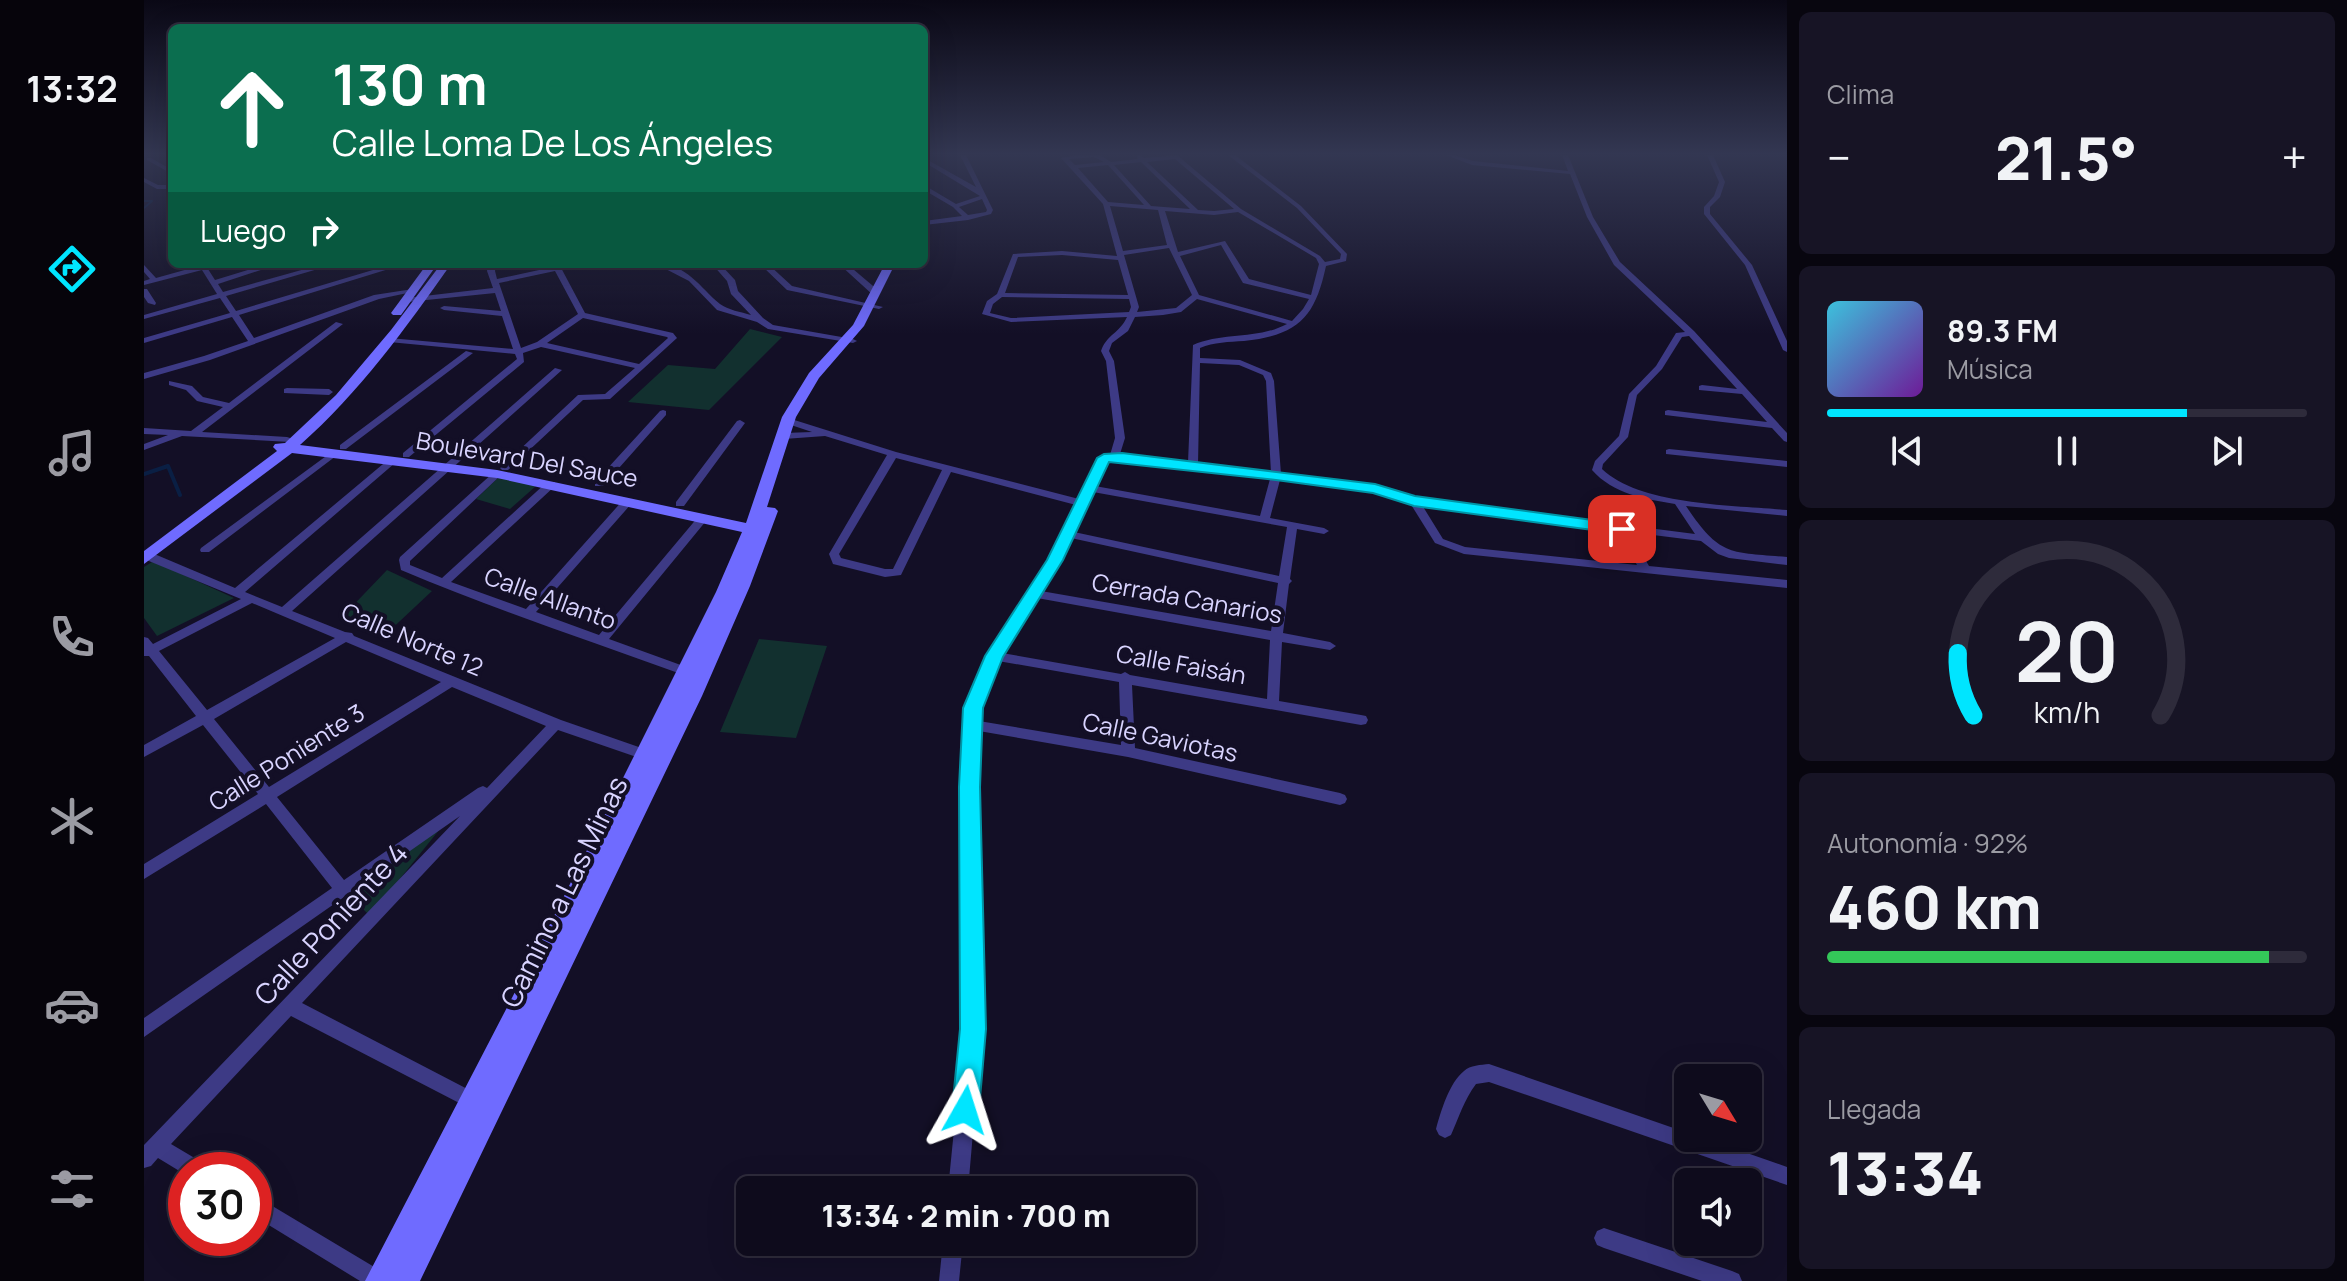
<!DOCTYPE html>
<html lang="es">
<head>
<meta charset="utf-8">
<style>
  body { margin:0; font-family:Manrope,sans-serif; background:#171425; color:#f1f3f6; height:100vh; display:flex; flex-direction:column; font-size:30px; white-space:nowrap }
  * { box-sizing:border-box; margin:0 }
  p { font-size:26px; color:#9b9ba3 }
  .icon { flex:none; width:44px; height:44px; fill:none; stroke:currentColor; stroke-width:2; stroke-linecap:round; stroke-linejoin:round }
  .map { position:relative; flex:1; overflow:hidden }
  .panel { display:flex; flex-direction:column; gap:12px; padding:12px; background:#08060f; width:560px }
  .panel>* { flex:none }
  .hud { position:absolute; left:24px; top:24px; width:760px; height:244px; border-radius:12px; box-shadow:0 8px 32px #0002,0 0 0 2px #2e2b3b; background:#0b6e4f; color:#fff; overflow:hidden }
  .needle { width:52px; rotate:128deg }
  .controls { position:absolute; left:1530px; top:1064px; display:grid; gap:16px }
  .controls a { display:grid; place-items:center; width:88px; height:88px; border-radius:12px; background:#0e0b1c; box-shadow:0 8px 32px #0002,0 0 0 2px #2e2b3b; font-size:40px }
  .speed { position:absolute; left:24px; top:1152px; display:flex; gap:16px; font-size:40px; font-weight:700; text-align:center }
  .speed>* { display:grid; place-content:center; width:104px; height:104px; border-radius:50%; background:#0e0b1c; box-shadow:0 8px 32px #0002,0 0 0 2px #2e2b3b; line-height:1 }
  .speed .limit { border:12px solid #d22; background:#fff; color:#111 }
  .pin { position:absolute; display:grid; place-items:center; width:68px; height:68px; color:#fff; margin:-34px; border-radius:16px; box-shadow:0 4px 12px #0006 }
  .me { position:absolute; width:88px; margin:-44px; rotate:6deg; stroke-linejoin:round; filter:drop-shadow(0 0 6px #0008) }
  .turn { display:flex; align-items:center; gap:28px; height:168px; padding:0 32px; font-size:36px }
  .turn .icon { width:104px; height:104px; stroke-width:2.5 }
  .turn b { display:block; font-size:56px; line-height:68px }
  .then { display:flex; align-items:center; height:76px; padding:0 32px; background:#0003; gap:16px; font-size:30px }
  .big { font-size:60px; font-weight:800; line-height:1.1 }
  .panel .card { flex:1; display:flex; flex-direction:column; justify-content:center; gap:12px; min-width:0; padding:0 28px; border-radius:12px; background:#171425 }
  .panel .dial { align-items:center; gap:0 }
  .dial svg { height:208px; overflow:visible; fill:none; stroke:#2e2b3b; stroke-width:7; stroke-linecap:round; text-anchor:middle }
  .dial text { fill:#f1f3f6; stroke:none }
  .song { display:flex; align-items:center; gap:24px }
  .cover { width:96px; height:96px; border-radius:12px; background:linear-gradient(135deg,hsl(190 70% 55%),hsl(280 70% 35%)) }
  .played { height:8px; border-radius:4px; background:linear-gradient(90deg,#00e5ff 75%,#2e2b3b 75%) }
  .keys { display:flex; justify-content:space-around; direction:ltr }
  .heat { display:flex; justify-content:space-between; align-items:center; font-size:44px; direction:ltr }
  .charge { height:12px; border-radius:6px; background:linear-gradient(90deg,#34c759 92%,#2e2b3b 0) }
  .trip { position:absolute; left:592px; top:1176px; width:460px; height:80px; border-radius:12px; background:#0e0b1c; box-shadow:0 8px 32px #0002,0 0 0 2px #2e2b3b; font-weight:800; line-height:80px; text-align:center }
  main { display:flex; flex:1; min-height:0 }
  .menu { display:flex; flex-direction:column; width:144px; justify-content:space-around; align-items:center; background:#06040b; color:#9b9ba3 }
  .menu .icon { width:56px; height:56px }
  .menu .selected { color:#00e5ff }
  .menu b { font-size:36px; color:#f1f3f6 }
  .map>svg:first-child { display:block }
</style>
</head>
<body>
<main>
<nav class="menu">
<b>13:32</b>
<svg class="icon selected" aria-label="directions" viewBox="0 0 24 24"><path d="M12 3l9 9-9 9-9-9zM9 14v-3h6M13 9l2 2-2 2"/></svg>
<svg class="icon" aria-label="music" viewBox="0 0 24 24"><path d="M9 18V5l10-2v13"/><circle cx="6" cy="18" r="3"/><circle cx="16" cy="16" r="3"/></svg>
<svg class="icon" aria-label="phone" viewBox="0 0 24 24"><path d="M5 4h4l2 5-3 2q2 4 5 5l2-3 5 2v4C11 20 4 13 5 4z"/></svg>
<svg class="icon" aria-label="climate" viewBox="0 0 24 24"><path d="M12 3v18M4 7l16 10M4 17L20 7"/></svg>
<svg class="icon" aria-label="car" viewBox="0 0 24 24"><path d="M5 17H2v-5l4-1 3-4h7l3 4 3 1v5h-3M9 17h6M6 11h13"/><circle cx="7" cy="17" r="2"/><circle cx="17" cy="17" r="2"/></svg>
<svg class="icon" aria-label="filters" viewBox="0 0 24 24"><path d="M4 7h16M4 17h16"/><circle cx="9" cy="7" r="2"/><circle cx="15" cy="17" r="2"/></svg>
</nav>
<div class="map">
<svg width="1643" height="1281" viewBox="0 0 1643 1281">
  <rect width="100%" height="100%" fill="#130f26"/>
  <path fill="#12302f" d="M 606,329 L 638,337 L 565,410 L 484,402 L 524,365 L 571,369 Z
    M 356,476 L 392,486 L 366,509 L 332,499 Z
    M 8,562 L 18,565 L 90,598 L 13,636 L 0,618 L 0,567 Z
    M 243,570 L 288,591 L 240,636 L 197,618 Z
    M 615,639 L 683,646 L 652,738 L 576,732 Z
    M 304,819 L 226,916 L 203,893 Z"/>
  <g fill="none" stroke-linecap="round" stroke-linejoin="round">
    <path stroke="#0a1f44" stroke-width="2" d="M 0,201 L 8,201 L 0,208"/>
    <path stroke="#0a1f44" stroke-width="4" d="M 0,474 L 24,466 L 36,495"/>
    <path fill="#3d3a85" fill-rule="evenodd" d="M 816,155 L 822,155 L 849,210 L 847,214 L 824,220 L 780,225 L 780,221 L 818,216 L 809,207 L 780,190 L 780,185 L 812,204 L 836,196 L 780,162 L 780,158 L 782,159 L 832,187 ZM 838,199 L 843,210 L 842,212 L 824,215 L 815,207 Z
      M 933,155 L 956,155 L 967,162 L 994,159 L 992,155 L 996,155 L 1000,158 L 1033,155 L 1097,209 L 1176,256 L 1181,262 L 1196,259 L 1197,254 L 1153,208 L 1084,155 L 1091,155 L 1157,206 L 1203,254 L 1202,261 L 1182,266 C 1171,317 1155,335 1100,341 C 1085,342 1070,342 1056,348 L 1056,358 L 1096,360 L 1127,373 L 1130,381 L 1137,474 L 1231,486 L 1271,498 L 1551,534 L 1531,504 C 1501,499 1469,494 1448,470 L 1451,461 L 1475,436 L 1485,394 L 1512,366 L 1532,333 L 1541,332 L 1470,265 L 1443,217 L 1426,174 L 1328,165 L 1302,155 L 1310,155 L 1329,161 L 1424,171 L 1418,155 L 1424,155 L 1449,217 L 1476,262 L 1550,331 L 1643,433 L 1643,442 L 1640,441 L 1628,428 L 1521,415 L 1521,411 L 1524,410 L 1623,422 L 1598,394 L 1555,390 L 1555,386 L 1558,385 L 1593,389 L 1545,336 L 1538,337 L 1518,369 L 1493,395 L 1484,437 L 1459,464 L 1458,469 C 1497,506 1591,505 1643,510 L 1643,516 L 1542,506 C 1576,557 1586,552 1643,557 L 1643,565 L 1585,558 L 1574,554 L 1557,541 L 1485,532 L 1505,566 L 1643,580 L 1643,588 L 1320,554 L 1291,543 L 1266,503 L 1230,492 L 1136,480 L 1126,518 L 1180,528 L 1185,531 L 1180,534 L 1153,529 L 1146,579 L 1148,581 L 1145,584 L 1139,633 L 1186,642 L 1192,646 L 1186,650 L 1138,642 L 1135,701 L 1217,715 L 1222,716 L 1224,720 L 1222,724 L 1217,725 L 988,685 L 991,748 L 1196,793 L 1201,795 L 1203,799 L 1201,803 L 1196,805 L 984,757 L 835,731 L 833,787 L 838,1029 L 824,1190 L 804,1190 L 820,1029 L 819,787 L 823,708 L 844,656 L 906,560 L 932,505 L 807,472 L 757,575 L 741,577 L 689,564 L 685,554 L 743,455 L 681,436 L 640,439 L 635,436 L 640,433 L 668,432 L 641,423 L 639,421 L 644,418 L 752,452 L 935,499 L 939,488 L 957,456 L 966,455 L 971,438 L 962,361 L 957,351 C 963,334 975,334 983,317 L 867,322 L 838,314 L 843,301 L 853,294 L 869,254 L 918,251 L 973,256 L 959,204 L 917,158 ZM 950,157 L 960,162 L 931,165 L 925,159 ZM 1031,159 L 1090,209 L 1070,211 L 1054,210 L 1003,162 ZM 997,162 L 1046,209 L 1007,206 L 970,165 ZM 964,165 L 1000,205 L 964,202 L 934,168 ZM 966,206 L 1014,210 L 1023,245 L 979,251 ZM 1021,211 L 1070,215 L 1094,212 L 1172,258 L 1175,264 L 1167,295 L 1105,279 L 1081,241 L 1034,252 ZM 1077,245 L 1099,283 L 1165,299 L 1159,309 L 1148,321 L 1055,295 L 1036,256 ZM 1025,248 L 1048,295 L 1032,308 L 993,312 L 995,307 L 980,255 ZM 918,255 L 974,260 L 984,295 L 861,293 L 874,257 ZM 858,297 L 985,299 L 987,307 L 985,312 L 867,318 L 846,313 L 849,304 ZM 1053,299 L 1143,324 C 1113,340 1079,332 1049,345 L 1044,462 L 976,454 L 981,438 L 970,361 L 965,351 L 968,343 L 984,331 L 991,317 L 1019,315 L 1037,312 ZM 1056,363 L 1095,365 L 1119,375 L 1122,381 L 1127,473 L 1054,464 ZM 752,458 L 798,470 L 749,569 L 741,569 L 697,558 L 695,554 ZM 978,460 L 1126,479 L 1116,516 L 951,486 L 964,461 ZM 949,492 L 1143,527 L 1135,576 L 930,532 ZM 1278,505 L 1474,530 L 1493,565 L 1321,547 L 1299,539 ZM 927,538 L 1134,583 L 1127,631 L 897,591 L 916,560 ZM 893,598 L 1126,640 L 1123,699 L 986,675 L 981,672 L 977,674 L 858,653 ZM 854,661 L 975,682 L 977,745 L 835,721 L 835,708 Z
      M 1563,155 L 1569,155 L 1581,182 L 1576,197 L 1566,207 L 1566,214 L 1608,265 L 1643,341 L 1643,352 L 1639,350 L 1601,265 L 1560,214 L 1560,207 L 1570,196 L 1575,182 Z
      M 3,158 L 7,158 L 28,170 L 28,174 L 3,160 Z
      M 0,178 L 14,185 L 28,185 L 28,189 L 13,189 L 0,182 Z
      M 53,264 L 77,264 L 64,269 L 71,280 L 124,264 L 135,264 L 74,284 L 79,292 L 179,264 L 191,264 L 82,296 L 92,311 L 249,264 L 261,264 L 95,315 L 110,338 L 230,295 L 269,289 L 273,291 L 235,299 L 66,360 L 0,379 L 0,373 L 60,356 L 104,341 L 88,317 L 0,343 L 0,338 L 86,313 L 76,298 L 0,319 L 0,315 L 73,294 L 58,270 L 0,285 L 0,281 L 6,279 L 0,272 L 0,265 L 12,278 L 55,266 Z
      M 344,264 L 352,264 L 351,271 L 353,279 L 409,267 L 407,264 L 415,264 L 441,313 L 529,333 L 533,338 L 466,399 L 439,400 L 364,470 L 358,470 L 356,468 L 434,395 L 461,394 L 491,368 L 397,347 L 379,353 L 380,362 L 265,457 L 259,457 L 259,453 L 373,359 L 371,354 L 245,342 L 241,340 L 245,338 L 369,349 L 358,316 L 300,310 L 296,308 L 300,306 L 357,311 L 351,293 L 263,302 L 259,300 L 263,298 L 349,288 L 343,271 ZM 411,271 L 434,314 L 393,342 L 377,348 L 355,283 ZM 439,318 L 523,337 L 524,338 L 495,364 L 403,343 Z
      M 512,264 C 544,264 555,287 576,304 C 584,310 597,312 607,315 L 587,294 L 583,281 L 568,264 L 576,264 L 591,280 L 594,291 L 619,318 L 629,325 L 709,339 L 713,341 L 709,343 L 624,329 L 613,322 L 573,310 L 545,281 Z
      M 616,264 L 624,264 L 648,286 L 739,307 L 735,309 L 643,290 Z
      M 695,264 L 703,264 L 735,291 L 735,295 L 729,295 Z
      M 0,289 L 3,289 L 12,303 L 11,305 L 4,303 L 0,297 Z
      M 192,322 L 199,324 L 58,432 L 143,437 L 146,438 L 146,442 L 38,436 L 0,450 L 0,444 L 24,435 L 0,434 L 0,428 L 47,431 L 79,407 L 53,401 L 42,390 L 25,385 L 25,381 L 48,386 L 59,397 L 85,403 Z
      M 322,351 L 329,353 L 202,449 L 196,449 L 196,445 Z
      M 411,368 L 418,370 L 148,611 L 201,632 L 208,633 L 210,636 L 417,720 L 512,753 L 514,757 L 512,761 L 507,762 L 414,730 L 158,1003 L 333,1094 L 336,1100 L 333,1106 L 327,1109 L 321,1106 L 147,1016 L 27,1144 L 59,1163 L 61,1170 L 42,1170 L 42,1175 L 14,1158 L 7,1166 L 0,1168 L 0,1145 L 316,816 L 0,1037 L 0,1018 L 188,888 L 122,804 L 0,879 L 0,864 L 114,794 L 59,725 L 0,757 L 0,745 L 52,716 L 5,656 L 0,656 L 0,637 L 4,638 L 9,644 L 97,599 L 0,559 L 0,554 L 8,553 L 91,588 L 245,459 L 251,459 L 251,463 L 101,592 L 138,607 ZM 108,603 L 191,638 L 63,710 L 15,651 ZM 202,642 L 297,682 L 125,787 L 70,719 ZM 308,687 L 402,726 L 343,788 L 339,786 L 334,788 L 200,880 L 133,797 Z
      M 143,388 L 185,389 L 189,392 L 185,395 L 140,393 L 140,389 Z
      M 519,410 L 522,411 L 522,415 L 459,486 L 451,486 L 451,482 L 516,411 Z
      M 596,420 L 601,423 L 540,506 L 532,506 L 532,502 L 593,421 Z
      M 1525,449 L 1643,461 L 1643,467 L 1522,454 L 1522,450 Z
      M 189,451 L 194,454 L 192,456 L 65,552 L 57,552 L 56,550 L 57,548 Z
      M 353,471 L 356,472 L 356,476 L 266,561 L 266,565 L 298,578 L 403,482 L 411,482 L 411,486 L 307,582 L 382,609 L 480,499 L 488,499 L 488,503 L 392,612 L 455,635 L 554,517 L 562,517 L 563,519 L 562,521 L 465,639 L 545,668 L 547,671 L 545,674 L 537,674 C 443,640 349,609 257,570 L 255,560 L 256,557 L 350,472 Z
      M 1345,1064 L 1544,1133 L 1544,1138 L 1560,1138 L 1643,1167 L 1643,1185 L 1345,1082 L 1332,1084 C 1320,1100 1315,1117 1307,1135 L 1301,1138 L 1295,1135 L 1292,1129 C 1297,1111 1305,1083 1320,1071 C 1326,1065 1337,1065 1345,1064 Z
      M 110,1195 L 242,1274 L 245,1281 L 216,1281 L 110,1216 Z
      M 1460,1228 L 1588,1271 L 1595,1274 L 1598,1281 L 1558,1281 L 1460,1248 L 1453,1245 L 1450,1238 L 1453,1231 Z
      M 799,1242 L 819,1242 L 815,1281 L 795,1281 Z"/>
    <path fill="#6f6bff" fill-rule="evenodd" d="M 283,264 L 292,266 L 257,315 L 249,315 L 247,313 Z
      M 297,264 L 307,264 C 262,328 215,393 156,445 L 353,470 L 602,523 L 638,417 L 665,373 L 709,325 L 741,264 L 751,264 L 720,326 L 675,378 L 652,417 L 623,507 L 631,508 L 634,511 L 606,586 L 558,696 L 276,1281 L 221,1281 L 398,940 L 572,592 L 598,532 L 353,478 L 148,453 L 0,564 L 0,551 L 133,451 L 129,447 L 131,444 L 141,443 L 192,395 L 247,330 Z"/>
  </g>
  <linearGradient id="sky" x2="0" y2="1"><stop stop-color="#0a0815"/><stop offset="0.46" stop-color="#333752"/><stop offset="1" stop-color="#333752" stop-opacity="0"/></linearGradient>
  <rect width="1643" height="334" fill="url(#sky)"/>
  <path fill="#00e5ff" stroke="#0095a6" stroke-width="2" d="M 978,453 L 1231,484 L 1271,496 L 1478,524 L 1486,529 L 1478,534 L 1270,506 L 1229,493 L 1132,480 L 965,462 L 919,560 L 859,657 L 839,708 L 836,787 L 842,1029 L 835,1110 L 831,1119 L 821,1123 L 812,1119 L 808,1110 L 816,1029 L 815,787 L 819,708 L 841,656 L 903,560 L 953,458 L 960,454 Z"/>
  <g text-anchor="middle" stroke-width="8" stroke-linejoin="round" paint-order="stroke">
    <g font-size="24" fill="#d9d4ff" stroke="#130f26">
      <text transform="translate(383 460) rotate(10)" y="8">Boulevard Del Sauce</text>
      <text transform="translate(406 599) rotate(20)" y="8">Calle Allanto</text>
      <text transform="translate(1043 599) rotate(10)" y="8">Cerrada Canarios</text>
      <text transform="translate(268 640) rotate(23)" y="8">Calle Norte 12</text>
      <text transform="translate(1037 665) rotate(10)" y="8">Calle Faisán</text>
      <text transform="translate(1016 738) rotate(12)" y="8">Calle Gaviotas</text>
      <text transform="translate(143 758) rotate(-32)" y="8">Calle Poniente 3</text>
    </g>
    <g font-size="28" fill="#d9d4ff" stroke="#130f26">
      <text transform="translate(420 892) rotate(-64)" y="10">Camino a Las Minas</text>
      <text transform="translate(187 924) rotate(-47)" y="10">Calle Poniente 4</text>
    </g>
  </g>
</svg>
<div class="controls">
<a><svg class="needle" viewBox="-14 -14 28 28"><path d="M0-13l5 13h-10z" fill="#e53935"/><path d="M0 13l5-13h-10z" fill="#9b9ba3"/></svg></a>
<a><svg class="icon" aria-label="sound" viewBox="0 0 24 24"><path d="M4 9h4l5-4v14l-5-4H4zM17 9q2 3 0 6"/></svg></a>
</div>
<div class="speed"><div class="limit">30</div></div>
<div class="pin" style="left:1478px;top:529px;background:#d93025"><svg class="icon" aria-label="arrive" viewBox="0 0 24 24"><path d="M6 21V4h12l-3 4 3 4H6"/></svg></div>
<svg class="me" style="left:821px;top:1110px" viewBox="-20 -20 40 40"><path d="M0-17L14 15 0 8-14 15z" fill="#00e5ff" stroke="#fff" stroke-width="4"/></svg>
<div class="trip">13:34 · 2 min · 700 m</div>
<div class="hud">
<div class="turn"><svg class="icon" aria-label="ahead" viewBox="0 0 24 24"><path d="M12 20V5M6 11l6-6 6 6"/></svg><div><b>130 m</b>Calle Loma De Los Ángeles</div></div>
<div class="then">Luego<svg class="icon" aria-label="right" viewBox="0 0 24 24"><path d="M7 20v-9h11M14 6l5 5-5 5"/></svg></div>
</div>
</div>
<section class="panel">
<div class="card"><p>Clima</p>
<div class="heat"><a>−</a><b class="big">21.5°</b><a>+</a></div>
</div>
<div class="card">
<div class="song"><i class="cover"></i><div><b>89.3 FM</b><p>Música</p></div></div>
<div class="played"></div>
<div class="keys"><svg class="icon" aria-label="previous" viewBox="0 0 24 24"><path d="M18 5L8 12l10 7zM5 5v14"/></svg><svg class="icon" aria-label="pause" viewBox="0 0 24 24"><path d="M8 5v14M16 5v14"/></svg><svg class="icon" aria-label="next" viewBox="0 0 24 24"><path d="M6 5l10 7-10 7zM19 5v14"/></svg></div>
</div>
<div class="card dial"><svg viewBox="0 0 100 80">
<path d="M14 69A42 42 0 1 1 86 69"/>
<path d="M14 69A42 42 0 0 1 8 45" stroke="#00e5ff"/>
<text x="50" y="56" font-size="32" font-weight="700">20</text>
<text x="50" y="72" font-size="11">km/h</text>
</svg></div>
<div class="card"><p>Autonomía · 92%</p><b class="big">460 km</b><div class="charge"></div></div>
<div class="card"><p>Llegada</p><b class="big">13:34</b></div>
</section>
</main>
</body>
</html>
